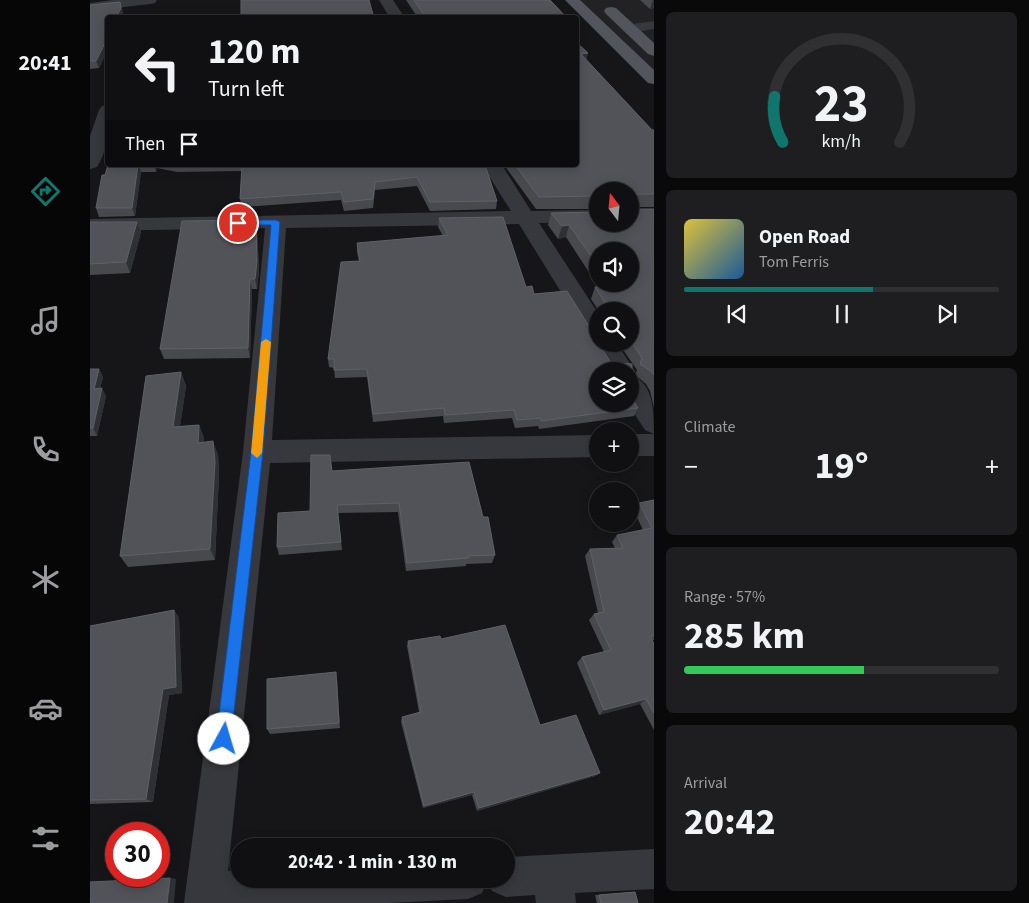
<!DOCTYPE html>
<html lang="en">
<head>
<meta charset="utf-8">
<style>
  body { margin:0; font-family:"Source Sans 3",sans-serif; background:#1e1e20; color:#f1f3f6; height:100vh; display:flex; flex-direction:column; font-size:19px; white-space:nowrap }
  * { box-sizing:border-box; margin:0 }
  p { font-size:16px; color:#9c9d9f }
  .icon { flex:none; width:28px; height:28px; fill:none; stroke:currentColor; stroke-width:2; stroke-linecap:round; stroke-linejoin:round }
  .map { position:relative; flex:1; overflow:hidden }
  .details { display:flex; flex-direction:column; gap:12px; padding:12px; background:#09090a; width:375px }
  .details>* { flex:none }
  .banner { position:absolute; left:15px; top:15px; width:474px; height:152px; border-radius:5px; box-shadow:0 2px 12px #0003,0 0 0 1px #303032; background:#101012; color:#f1f3f6; overflow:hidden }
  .needle { width:32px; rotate:344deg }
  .tools { position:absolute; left:499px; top:182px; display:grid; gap:10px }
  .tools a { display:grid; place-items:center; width:50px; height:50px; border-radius:50%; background:#101012; box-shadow:0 2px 12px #0003,0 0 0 1px #303032; font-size:25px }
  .speed { position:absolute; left:15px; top:822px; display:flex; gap:10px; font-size:25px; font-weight:700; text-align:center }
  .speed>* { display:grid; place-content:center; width:65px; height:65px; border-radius:50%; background:#101012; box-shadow:0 2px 12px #0003,0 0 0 1px #303032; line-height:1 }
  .speed .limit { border:8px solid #d22; background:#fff; color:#111 }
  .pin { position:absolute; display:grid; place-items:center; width:42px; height:42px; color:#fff; margin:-21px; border:2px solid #fff; border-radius:50%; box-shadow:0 1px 5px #0007 }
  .me { position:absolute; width:55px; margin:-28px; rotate:6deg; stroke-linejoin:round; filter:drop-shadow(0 0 4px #0008) }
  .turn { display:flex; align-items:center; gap:18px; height:105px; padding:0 20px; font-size:22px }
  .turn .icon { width:65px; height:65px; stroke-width:2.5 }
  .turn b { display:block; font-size:35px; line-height:42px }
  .then { display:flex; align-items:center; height:48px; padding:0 20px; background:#0003; gap:10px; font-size:19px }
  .big { font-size:38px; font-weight:700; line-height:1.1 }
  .details .card { flex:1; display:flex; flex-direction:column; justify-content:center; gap:8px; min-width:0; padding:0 18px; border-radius:8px; background:#1e1e20 }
  .details .dial { align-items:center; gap:0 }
  .dial svg { height:130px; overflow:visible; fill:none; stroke:#303032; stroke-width:7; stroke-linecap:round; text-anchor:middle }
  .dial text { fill:#f1f3f6; stroke:none }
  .song { display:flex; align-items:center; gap:15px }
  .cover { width:60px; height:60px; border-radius:8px; background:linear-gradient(135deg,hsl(50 70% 55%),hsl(210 70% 35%)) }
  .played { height:5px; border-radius:2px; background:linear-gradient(90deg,#0f766e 60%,#303032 60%) }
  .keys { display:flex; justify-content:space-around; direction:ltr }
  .heat { display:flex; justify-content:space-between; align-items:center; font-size:28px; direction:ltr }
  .charge { height:8px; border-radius:4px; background:linear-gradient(90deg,#34c759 57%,#303032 0) }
  .trip { position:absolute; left:140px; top:838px; width:285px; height:50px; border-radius:25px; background:#101012; box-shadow:0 2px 12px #0003,0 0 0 1px #303032; font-weight:700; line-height:50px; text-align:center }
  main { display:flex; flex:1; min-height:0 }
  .tabs { display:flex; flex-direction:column; width:90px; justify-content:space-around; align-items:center; background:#060607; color:#9c9d9f }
  .tabs .icon { width:35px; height:35px }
  .tabs .active { color:#0f766e }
  .tabs b { font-size:22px; color:#f1f3f6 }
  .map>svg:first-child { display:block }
</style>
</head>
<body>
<main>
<nav class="tabs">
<b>20:41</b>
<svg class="icon active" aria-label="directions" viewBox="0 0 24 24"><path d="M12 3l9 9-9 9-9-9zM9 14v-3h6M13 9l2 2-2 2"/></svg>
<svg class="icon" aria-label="music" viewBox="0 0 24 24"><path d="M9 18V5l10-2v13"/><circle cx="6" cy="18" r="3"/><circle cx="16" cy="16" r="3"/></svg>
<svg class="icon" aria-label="phone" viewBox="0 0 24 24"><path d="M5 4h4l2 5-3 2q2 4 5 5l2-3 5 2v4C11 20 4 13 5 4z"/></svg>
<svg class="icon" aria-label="climate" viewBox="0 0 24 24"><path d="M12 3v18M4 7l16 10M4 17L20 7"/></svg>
<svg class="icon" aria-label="car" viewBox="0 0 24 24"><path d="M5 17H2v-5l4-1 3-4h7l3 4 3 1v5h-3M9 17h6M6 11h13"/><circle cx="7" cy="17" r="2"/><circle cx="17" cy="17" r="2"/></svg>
<svg class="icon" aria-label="filters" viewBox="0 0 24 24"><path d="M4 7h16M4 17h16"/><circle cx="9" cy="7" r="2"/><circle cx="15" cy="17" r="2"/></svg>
</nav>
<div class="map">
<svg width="564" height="903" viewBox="0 0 564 903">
  <rect width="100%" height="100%" fill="#161618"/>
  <path fill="#222225" d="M 485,0 L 564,0 L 564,77 Z"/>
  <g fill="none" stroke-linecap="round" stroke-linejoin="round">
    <path fill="#37383d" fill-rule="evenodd" d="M 23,0 L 67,0 L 65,3 L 60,4 L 0,11 L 0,3 Z
      M 289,0 L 303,0 L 315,18 L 300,18 Z
      M 564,21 L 564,29 L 540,33 L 535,31 L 532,28 L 535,25 Z
      M 18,105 C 18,126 19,149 7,167 L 0,169 L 0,136 L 9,110 L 12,106 Z
      M 392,165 L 412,165 L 441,211 L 508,210 L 508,222 L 449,223 L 508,313 L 508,344 L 527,344 L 545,371 L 542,376 C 564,383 564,413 564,434 L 555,430 L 538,404 L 540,404 L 540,371 L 519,371 L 502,344 L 504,340 L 500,339 L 429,224 L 196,228 L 182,440 L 508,435 L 508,457 L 180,463 L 138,871 L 149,870 L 149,879 L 416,879 L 416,857 L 564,849 L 564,889 L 485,893 L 486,903 L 446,903 L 445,895 L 416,897 L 402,891 L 397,881 L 392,893 L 378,899 L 300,903 L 94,903 L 153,452 L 175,228 L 0,231 L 0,219 L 421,211 Z
      M 540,434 L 564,434 L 564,456 L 540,456 Z"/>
    <path fill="#53555c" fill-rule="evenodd" d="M 475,0 L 490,0 L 564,70 L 564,84 L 558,83 Z
      M 521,7 L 526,8 L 564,43 L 564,56 L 558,54 L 516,14 L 514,11 L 516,8 Z"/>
  </g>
  <path fill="#47494d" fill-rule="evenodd" d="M 316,0 L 460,0 L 477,18 L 328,18 Z
    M 550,0 L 564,0 L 564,8 L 560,9 Z
    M 30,2 L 32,9 L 33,15 L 18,18 L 18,49 L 9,68 L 0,69 L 0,5 Z
    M 486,42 L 498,53 L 496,60 L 562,130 L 564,130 L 564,207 L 543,207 L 543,209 L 564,209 L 564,408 L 560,391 L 556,384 L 545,375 L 547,370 L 529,344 L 540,344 L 540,311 L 509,311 L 501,299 L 505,287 L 508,286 L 476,237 L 468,239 L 458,225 L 461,213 L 540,224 L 508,191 L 508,209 L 446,209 L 414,165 L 486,165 ZM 508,251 L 540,284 L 508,284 Z
    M 18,165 L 395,165 L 407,201 L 406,209 L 340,211 L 327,186 L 285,190 L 283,208 L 254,211 L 251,200 L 152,207 L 150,199 L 152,171 L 87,172 L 67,168 L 66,172 L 51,172 L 45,216 L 9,217 L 6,208 Z
    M 349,218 L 444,294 L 504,336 L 521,363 L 542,394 L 541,396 L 548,408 L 544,416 L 449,429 L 448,426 L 425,428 L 422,418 L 354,423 L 353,416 L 283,422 L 277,377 L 245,378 L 244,368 L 239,367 L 238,359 L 269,261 L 267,252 L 267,243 L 353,236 L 348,227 Z
    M 0,222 L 47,222 L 51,232 L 40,273 L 0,275 Z
    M 167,230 L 169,271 L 167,289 L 162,289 L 160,358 L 74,359 L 70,349 Z
    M 0,369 L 9,369 L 13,377 L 10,388 L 16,396 L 7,436 L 0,436 Z
    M 91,372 L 96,386 L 90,426 L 109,425 L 114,438 L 114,442 L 128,454 L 129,475 L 125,560 L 38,567 L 30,556 Z
    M 242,471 L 393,517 L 405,555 L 402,563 L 376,564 L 376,566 L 316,571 L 308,512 L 248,513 L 252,550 L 189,555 L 187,547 L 220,511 Z
    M 564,500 L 564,640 L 562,641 L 564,644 L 564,730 L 550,704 L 509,715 L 487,663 L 492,657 L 514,652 L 499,620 L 504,614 L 508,613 L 495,556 L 500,549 L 525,548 L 522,542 L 527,535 L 553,530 L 544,511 L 549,503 Z
    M 84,610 L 89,618 L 92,693 L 79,695 L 63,802 L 0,804 L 0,626 Z
    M 351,639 L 450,725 L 510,773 L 505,776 L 387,811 L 382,795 L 333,808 L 311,722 L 312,717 L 329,712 L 317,646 L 318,641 Z
    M 247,679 L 250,728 L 180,734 L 177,729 Z
    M 545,892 L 548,903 L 507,903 L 505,895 Z"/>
  <path fill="#2f3033" d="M 563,0 L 564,0 L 564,8 L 560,9 Z
    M 30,2 L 32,9 L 33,15 L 32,18 L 26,18 Z
    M 18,37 L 18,49 L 9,68 L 6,61 Z
    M 498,53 L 495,65 L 491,54 Z
    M 48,165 L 51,172 L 45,216 L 42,208 Z
    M 64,165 L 66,165 L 67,168 L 66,172 Z
    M 166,220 L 167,230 L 169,271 L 167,289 L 165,279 Z
    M 47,222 L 51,232 L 40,273 L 36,262 Z
    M 479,225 L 476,237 L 468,239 L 472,226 Z
    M 160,279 L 162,289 L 160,358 L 158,348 Z
    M 9,369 L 13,377 L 8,397 L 4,389 Z
    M 91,372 L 96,386 L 88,440 L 83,427 Z
    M 12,388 L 16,396 L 7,436 L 3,428 Z
    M 109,425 L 114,438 L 113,456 L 108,443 Z
    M 123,441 L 128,454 L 129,475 L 125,560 L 120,549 Z
    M 84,610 L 89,618 L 92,693 L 79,695 L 63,802 L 56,799 Z
    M 246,672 L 247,679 L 250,728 L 249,723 Z
    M 556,699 L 550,704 L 509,715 L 514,710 Z
    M 510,773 L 505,776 L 387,811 L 389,808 Z
    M 384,792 L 382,795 L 333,808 L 334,806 Z
    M 80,878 L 86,879 L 84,903 L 77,903 Z"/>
  <path fill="#525359" stroke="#5f6168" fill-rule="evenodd" d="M 151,0 L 279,0 L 284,18 L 151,18 Z
    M 324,0 L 460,0 L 477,18 L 336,18 Z
    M 30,2 L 31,8 L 26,18 L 18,18 L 18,37 L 6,61 L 0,61 L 0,5 Z
    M 486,42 L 498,53 L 491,54 L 562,130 L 564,130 L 564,194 L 543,194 L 543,209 L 564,209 L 564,375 L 562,372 L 550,364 L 552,358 L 540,340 L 540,311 L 515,311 L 514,301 L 505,287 L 521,286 L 519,284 L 540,284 L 540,251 L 508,251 L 508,266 L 479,225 L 472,226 L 461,213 L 508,212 L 508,224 L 540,224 L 540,191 L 508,191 L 508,196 L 449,197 L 425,165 L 486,165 Z
    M 18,165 L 48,165 L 42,208 L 6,208 L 12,175 L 15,175 Z
    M 152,165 L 395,165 L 407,201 L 340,202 L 327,177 L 285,182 L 283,199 L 254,202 L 251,192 L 150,199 Z
    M 413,217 L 436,287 L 442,286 L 444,294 L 477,291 L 502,331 L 505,332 L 504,336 L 508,342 L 508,344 L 509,344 L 521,363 L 542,364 L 542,394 L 540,395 L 548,408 L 451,421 L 451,418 L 427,420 L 424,410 L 355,415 L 354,408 L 283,414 L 277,369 L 244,370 L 244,359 L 238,359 L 251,262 L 270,261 L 267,243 L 358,235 L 349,218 ZM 508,371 L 540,371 L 540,404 L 508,404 Z
    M 166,220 L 167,261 L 165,279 L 160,279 L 158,348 L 70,349 L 92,221 Z
    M 0,222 L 47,222 L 36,262 L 0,264 Z
    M 0,369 L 9,369 L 4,389 L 12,388 L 3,428 L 0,428 Z
    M 91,372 L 83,427 L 109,425 L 108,443 L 123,441 L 125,462 L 120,549 L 30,556 L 56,376 Z
    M 221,455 L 240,455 L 242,471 L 379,462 L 393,517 L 398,517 L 405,555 L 378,556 L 378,558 L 317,563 L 309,503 L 247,505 L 251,542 L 187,547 L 188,513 L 220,511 Z
    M 564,500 L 564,636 L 560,636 L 564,644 L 564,713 L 556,699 L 514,710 L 492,657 L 521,650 L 504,614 L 514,612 L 500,549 L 533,548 L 527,535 L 562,528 L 549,503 Z
    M 84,610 L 86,687 L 73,689 L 56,799 L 0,800 L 0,626 Z
    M 415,625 L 450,725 L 486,715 L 510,773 L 389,808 L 384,792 L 334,806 L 312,717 L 331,712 L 318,641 L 350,636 L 351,639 Z
    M 246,672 L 249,723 L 177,729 L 177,679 Z
    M 80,878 L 77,903 L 0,903 L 0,882 Z
    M 545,892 L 548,903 L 511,903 L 509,895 Z"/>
  <path fill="#1a73e8" stroke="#114b97" d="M 148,220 L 186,220 L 190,222 L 173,452 L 141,739 L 139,745 L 134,747 L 128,745 L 126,739 L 161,452 L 181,225 L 145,225 L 145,221 Z"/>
  <path fill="#f59e0b" d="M 176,339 L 181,342 L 172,453 L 167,458 L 161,453 L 171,342 Z"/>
</svg>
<div class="tools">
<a><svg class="needle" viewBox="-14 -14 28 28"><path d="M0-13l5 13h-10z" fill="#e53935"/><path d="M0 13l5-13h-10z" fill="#9c9d9f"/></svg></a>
<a><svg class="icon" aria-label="sound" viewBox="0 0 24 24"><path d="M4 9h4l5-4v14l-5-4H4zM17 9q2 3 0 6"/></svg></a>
<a><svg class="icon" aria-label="search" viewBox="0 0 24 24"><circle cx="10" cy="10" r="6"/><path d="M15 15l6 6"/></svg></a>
<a><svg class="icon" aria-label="layers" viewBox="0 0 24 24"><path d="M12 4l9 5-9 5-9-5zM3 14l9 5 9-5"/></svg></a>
<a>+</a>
<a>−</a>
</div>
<div class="speed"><div class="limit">30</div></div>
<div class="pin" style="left:148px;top:223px;background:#d93025"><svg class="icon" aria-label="arrive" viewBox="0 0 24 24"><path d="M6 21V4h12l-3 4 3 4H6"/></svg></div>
<svg class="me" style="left:134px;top:739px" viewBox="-20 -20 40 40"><circle r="19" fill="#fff"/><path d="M0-13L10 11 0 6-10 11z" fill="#1a73e8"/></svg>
<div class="trip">20:42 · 1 min · 130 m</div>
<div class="banner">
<div class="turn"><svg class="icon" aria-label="left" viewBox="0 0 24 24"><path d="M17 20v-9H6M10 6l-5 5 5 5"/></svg><div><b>120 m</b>Turn left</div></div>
<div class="then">Then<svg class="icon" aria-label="arrive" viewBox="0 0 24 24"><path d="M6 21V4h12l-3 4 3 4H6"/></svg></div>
</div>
</div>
<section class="details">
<div class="card dial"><svg viewBox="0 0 100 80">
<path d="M14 69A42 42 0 1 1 86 69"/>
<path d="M14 69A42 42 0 0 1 9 41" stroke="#0f766e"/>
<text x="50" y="56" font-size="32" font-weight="700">23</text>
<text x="50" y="72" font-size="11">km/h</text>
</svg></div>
<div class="card">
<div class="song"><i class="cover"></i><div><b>Open Road</b><p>Tom Ferris</p></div></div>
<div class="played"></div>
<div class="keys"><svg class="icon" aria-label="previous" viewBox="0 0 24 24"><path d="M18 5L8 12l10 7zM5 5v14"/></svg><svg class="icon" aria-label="pause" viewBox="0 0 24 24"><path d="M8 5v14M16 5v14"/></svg><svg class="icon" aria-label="next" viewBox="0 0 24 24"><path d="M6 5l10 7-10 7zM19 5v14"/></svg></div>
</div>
<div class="card"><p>Climate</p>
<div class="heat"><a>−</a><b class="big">19°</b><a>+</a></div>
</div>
<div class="card"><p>Range · 57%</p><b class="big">285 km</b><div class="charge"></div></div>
<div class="card"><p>Arrival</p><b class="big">20:42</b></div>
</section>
</main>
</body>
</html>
